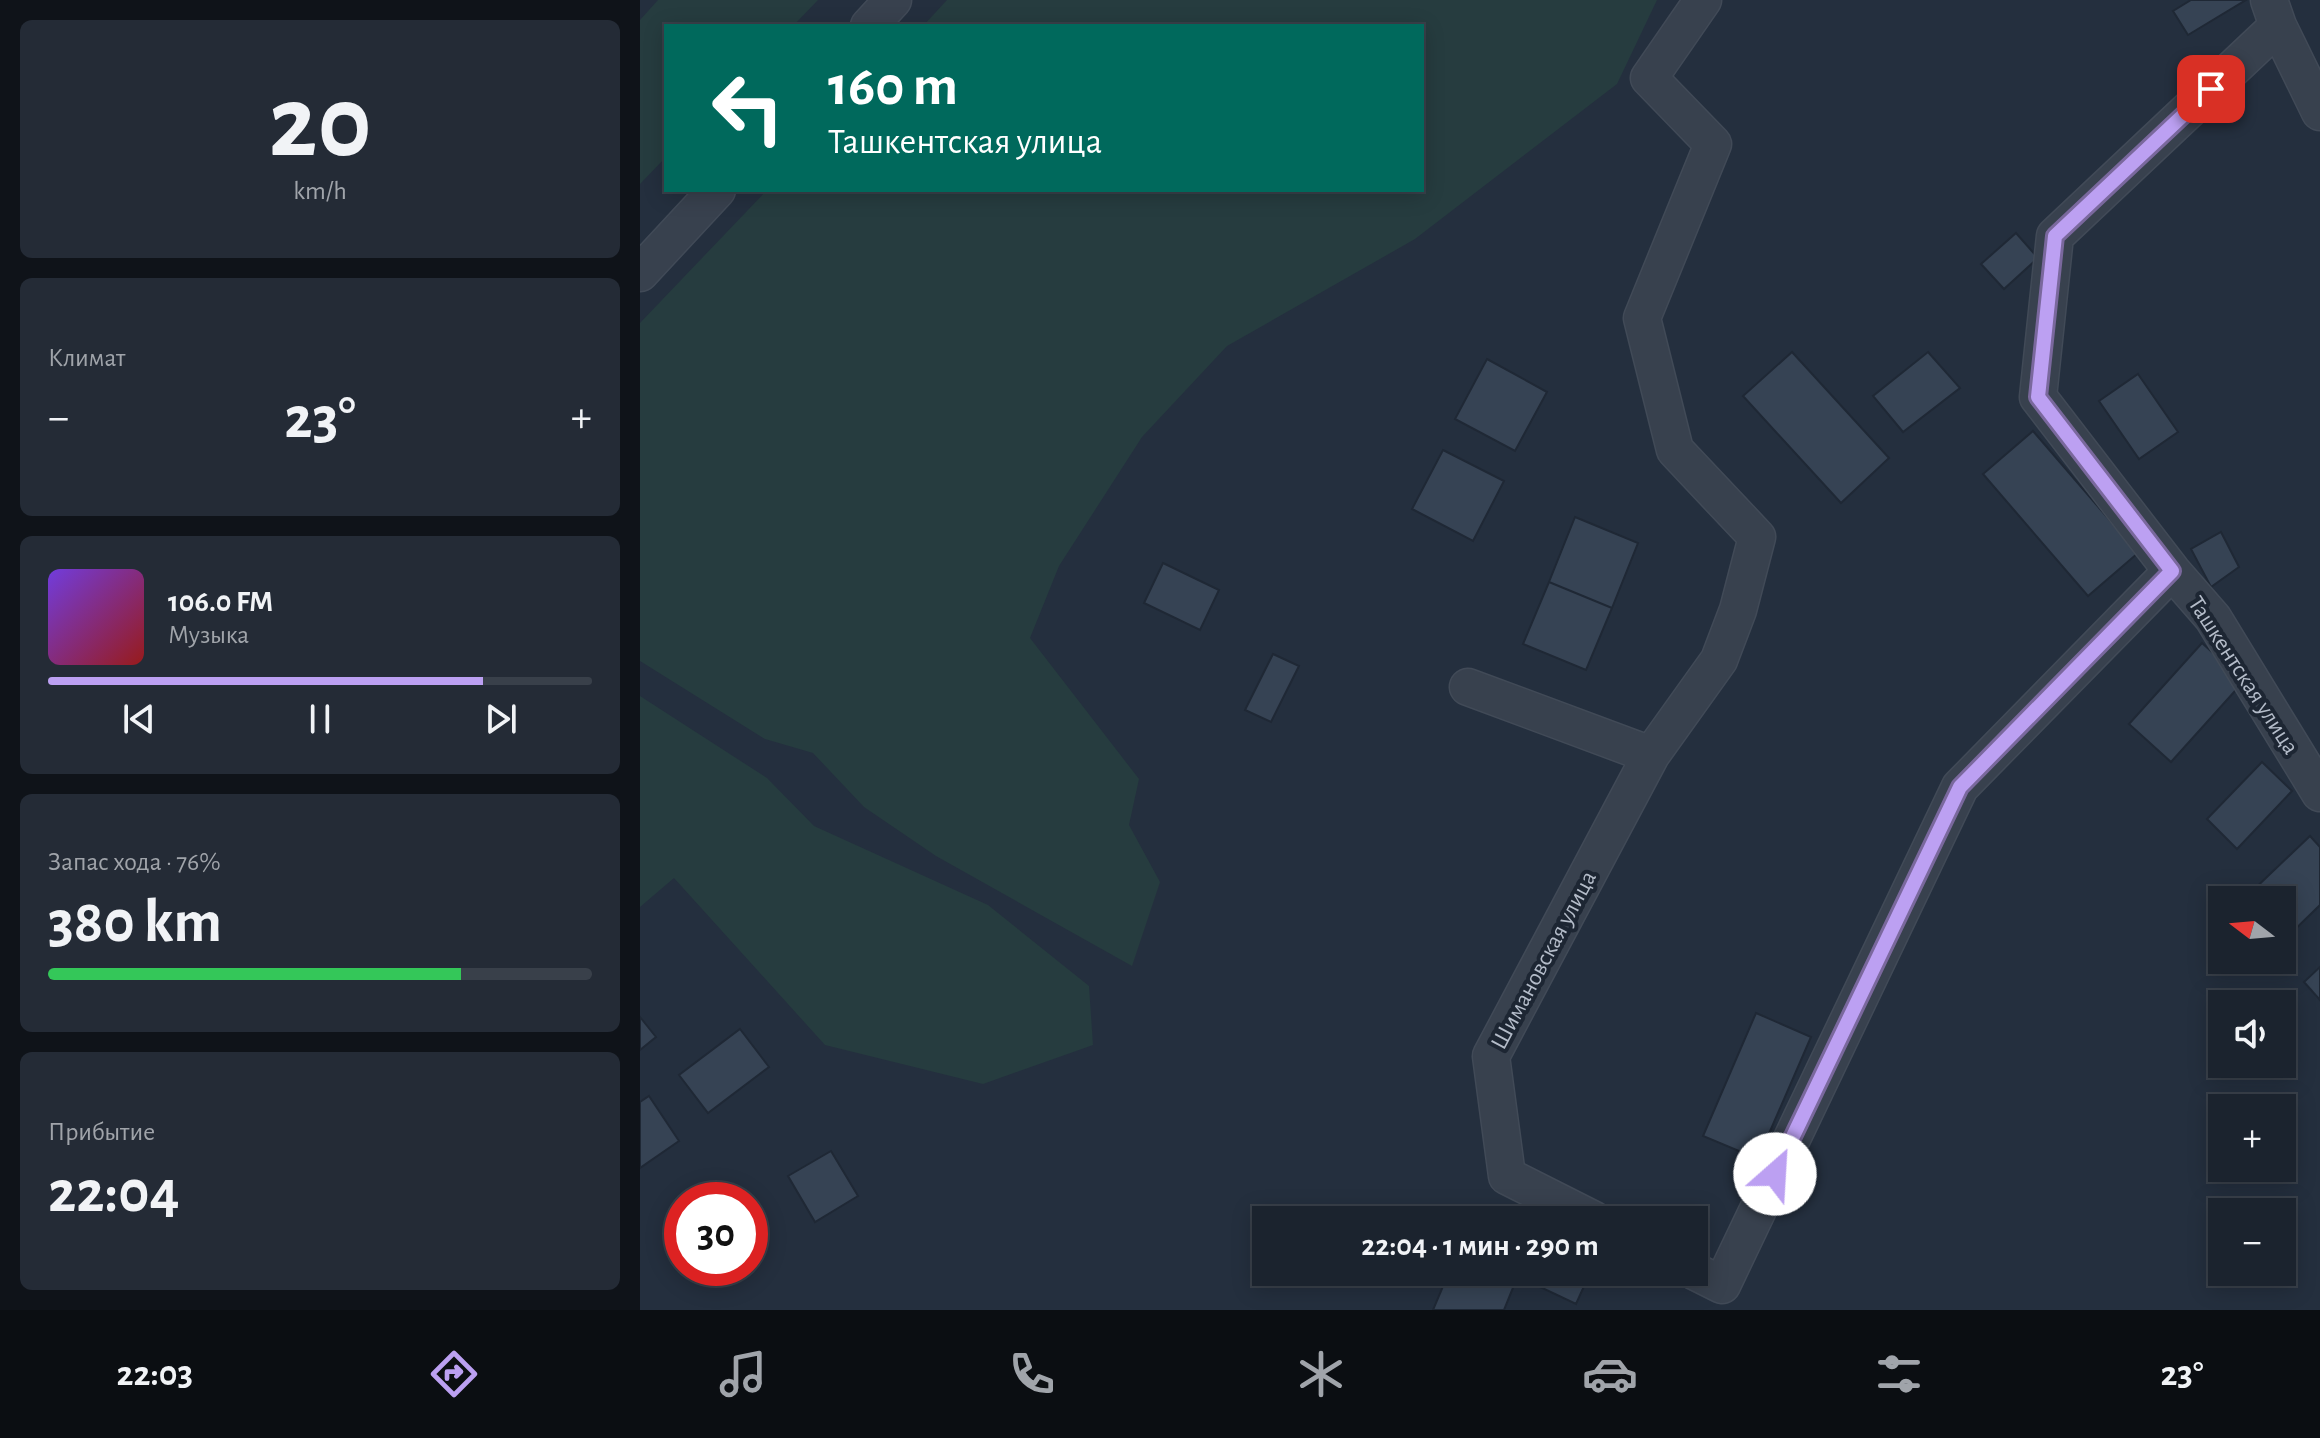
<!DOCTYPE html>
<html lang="ru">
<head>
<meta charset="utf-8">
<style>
  body { margin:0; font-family:"Alegreya Sans",sans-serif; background:#242b36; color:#f1f3f6; height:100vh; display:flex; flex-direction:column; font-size:30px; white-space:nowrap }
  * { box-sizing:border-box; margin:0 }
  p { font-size:26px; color:#a0a4aa }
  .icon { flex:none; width:44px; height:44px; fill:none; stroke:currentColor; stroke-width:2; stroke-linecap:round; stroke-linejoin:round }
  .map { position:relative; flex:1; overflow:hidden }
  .panel { display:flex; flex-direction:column; gap:20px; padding:20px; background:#0f1319; width:640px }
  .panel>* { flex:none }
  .banner { position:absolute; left:24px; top:24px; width:760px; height:168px; border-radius:0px; box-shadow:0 4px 20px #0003,0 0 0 2px #39404a; background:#00695c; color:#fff; overflow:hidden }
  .needle { width:52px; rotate:286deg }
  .tools { position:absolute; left:1568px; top:886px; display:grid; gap:16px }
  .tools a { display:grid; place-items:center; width:88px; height:88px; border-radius:0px; background:#1b232e; box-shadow:0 4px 20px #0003,0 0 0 2px #39404a; font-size:40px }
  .speed { position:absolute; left:24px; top:1182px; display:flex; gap:16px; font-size:40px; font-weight:700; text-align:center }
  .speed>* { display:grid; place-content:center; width:104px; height:104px; border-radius:50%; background:#1b232e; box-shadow:0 4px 20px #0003,0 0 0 2px #39404a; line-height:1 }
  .speed .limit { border:12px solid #d22; background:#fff; color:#111 }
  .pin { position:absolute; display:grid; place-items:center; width:68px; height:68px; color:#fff; margin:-34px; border-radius:16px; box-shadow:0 4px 12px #0006 }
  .me { position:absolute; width:88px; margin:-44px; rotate:26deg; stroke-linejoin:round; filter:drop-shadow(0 0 6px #0008) }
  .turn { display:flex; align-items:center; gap:28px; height:168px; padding:0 32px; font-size:36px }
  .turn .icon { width:104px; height:104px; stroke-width:2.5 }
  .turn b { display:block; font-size:56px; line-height:68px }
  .big { font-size:60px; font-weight:700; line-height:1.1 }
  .panel .tile { flex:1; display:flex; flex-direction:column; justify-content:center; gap:12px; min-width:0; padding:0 28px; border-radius:12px; background:#242b36 }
  .panel .dial { align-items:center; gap:0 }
  .dial b { font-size:104px; line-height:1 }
  .song { display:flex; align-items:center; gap:24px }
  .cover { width:96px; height:96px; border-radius:12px; background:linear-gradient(135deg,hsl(260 70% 55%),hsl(0 70% 35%)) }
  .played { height:8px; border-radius:4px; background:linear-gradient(90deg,#bca0f2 80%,#39404a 80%) }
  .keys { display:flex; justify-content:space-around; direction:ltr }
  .heat { display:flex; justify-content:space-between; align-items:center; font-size:44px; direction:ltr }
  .charge { height:12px; border-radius:6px; background:linear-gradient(90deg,#34c759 76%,#39404a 0) }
  .trip { position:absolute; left:612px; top:1206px; width:456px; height:80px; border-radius:0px; background:#1b232e; box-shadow:0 4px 20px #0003,0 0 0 2px #39404a; font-weight:700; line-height:80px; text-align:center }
  .dock { display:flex; height:128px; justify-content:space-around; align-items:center; background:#0b0e12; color:#a0a4aa }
  .dock .icon { width:56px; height:56px }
  .dock .active { color:#bca0f2 }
  .dock b { font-size:36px; color:#f1f3f6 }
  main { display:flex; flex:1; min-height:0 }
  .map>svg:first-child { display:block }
</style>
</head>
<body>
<main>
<section class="panel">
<div class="tile dial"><b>20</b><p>km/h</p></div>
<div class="tile"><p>Климат</p>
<div class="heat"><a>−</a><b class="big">23°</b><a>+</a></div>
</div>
<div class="tile">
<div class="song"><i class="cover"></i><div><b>106.0 FM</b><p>Музыка</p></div></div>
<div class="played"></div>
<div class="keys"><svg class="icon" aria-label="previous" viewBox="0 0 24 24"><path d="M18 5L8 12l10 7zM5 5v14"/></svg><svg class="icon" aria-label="pause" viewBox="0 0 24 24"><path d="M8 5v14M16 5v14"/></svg><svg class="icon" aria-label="next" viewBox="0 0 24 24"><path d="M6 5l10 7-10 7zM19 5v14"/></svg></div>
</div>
<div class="tile"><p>Запас хода · 76%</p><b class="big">380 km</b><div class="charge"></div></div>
<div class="tile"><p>Прибытие</p><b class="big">22:04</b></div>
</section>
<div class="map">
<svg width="1680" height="1310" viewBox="0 0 1680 1310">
  <rect width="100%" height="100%" fill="#242f3e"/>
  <path fill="#263c3f" d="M 18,0 L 178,0 L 153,26 L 26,26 L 26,157 L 0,184 L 0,20 Z
    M 307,0 L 1017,0 L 977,84 L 775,239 L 587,346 L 502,437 L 419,566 L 390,638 L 499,779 L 489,825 L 520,882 L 492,966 L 296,856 L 224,807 L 173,753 L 125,739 L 0,661 L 0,323 L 127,190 L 782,190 L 782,26 L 283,26 Z
    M 0,696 L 127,778 L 174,826 L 348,905 L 449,986 L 453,1045 L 343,1084 L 185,1045 L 34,878 L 0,907 Z"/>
  <path fill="#364354" stroke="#1f2835" stroke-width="2" d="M 1551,0 L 1606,0 L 1548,35 L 1533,11 Z
    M 1376,233 L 1398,258 L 1364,289 L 1341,264 Z
    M 1152,352 L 1249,458 L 1201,503 L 1103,396 Z
    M 1288,352 L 1320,388 L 1263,432 L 1233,396 Z
    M 847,359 L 907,392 L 875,451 L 815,419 Z
    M 1498,374 L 1538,432 L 1499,459 L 1459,401 Z
    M 1393,431 L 1498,553 L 1448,596 L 1343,474 Z
    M 803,450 L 864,481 L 833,541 L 772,509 Z
    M 935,517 L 998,543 L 972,608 L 909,582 Z
    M 1581,532 L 1599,567 L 1571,587 L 1551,549 Z
    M 523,563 L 579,590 L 560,630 L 504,603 Z
    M 909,582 L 972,608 L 946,670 L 883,644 Z
    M 1562,643 L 1604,681 L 1531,762 L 1489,724 Z
    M 633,654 L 659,666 L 631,722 L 605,710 Z
    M 1622,762 L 1652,791 L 1597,849 L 1567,819 Z
    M 1670,836 L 1680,847 L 1680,905 L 1645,939 L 1642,936 L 1642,900 L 1608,900 L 1606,897 Z
    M 1680,967 L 1680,1000 L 1664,982 Z
    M 1116,1013 L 1171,1037 L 1118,1159 L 1063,1136 Z
    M 0,1017 L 16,1037 L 0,1050 Z
    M 100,1029 L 129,1067 L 68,1113 L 39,1075 Z
    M 9,1096 L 39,1141 L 0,1168 L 0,1102 Z
    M 191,1151 L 218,1196 L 175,1222 L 148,1176 Z
    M 809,1272 L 863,1272 L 877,1278 L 864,1310 L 793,1310 Z
    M 905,1272 L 949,1272 L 950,1273 L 936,1304 L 898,1286 Z"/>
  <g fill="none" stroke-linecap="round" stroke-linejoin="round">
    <g stroke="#414a57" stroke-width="39">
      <path id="minor" d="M 1629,0 L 1638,26 L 1680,112
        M 229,26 L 253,0
        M 1638,26 L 1415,236 L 1398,397 L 1532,571 L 1573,618 L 1680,793
        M 0,273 L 77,190
        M 828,687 L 1011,755
        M 954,1220 L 867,1176 L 851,1056 L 1011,755 L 1079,660 L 1098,610 L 1117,537 L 1035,450 L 1002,318 L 1073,144 L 1009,78 L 1063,0
        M 1054,1271 L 1082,1285 L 1320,787 L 1532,571"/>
    </g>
    <use href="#minor" stroke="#38414e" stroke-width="36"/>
  </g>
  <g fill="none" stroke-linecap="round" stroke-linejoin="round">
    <g stroke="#7a689d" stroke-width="20">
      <path id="route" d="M 1135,1174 L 1320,787 L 1532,571 L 1398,397 L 1415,236 L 1571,89"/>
    </g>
    <use href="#route" stroke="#bca0f2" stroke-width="14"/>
  </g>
  <g text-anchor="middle" stroke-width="8" stroke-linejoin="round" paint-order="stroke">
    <g font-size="24" fill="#b4bcc9" stroke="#1d2633">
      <text transform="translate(1604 675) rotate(57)" y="8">Ташкентская улица</text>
      <text transform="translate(903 960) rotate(-62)" y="8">Шимановская улица</text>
    </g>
  </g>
</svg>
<div class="tools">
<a><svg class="needle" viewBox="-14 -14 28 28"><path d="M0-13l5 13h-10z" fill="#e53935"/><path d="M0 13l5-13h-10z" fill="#a0a4aa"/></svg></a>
<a><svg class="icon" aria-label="sound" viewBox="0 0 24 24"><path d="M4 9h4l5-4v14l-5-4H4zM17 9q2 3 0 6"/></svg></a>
<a>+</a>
<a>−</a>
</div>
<div class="speed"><div class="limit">30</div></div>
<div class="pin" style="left:1571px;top:89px;background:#d93025"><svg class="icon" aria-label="arrive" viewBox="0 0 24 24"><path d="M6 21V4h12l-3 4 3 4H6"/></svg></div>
<svg class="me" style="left:1135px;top:1174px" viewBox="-20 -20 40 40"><circle r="19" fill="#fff"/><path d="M0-13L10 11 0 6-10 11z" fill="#bca0f2"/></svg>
<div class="trip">22:04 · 1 мин · 290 m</div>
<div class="banner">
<div class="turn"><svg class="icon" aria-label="left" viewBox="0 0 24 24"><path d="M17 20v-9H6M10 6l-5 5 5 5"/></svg><div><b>160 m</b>Ташкентская улица</div></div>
</div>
</div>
</main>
<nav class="dock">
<b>22:03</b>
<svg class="icon active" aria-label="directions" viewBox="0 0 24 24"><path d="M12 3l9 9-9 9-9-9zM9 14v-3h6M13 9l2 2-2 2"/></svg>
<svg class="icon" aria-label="music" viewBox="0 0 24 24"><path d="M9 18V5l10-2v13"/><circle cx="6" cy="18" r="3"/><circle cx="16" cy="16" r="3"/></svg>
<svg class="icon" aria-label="phone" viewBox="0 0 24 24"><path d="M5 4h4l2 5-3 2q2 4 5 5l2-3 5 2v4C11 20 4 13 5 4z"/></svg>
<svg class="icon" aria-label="climate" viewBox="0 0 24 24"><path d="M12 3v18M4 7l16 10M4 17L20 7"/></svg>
<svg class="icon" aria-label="car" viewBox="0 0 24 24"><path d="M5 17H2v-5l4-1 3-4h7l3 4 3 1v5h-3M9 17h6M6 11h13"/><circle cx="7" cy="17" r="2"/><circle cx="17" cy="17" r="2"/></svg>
<svg class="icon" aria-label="filters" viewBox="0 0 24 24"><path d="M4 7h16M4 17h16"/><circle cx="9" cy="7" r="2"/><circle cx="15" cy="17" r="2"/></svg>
<b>23°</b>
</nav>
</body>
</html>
